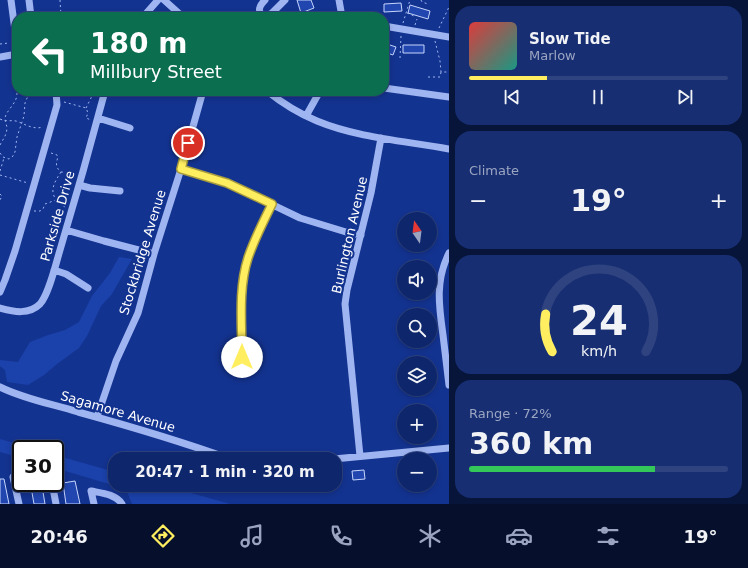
<!DOCTYPE html>
<html lang="en">
<head>
<meta charset="utf-8">
<style>
  body { margin:0; font-family:"DejaVu Sans",sans-serif; background:#172e72; color:#f1f3f6; height:100vh; display:flex; flex-direction:column; font-size:15px; white-space:nowrap }
  * { box-sizing:border-box; margin:0 }
  p { font-size:13px; color:#9ba5c2 }
  .icon { flex:none; width:22px; height:22px; fill:none; stroke:currentColor; stroke-width:2; stroke-linecap:round; stroke-linejoin:round }
  .map { position:relative; flex:1; overflow:hidden }
  .details { display:flex; flex-direction:column; gap:6px; padding:6px; background:#08153b; width:299px }
  .details>* { flex:none }
  .top-card { position:absolute; left:12px; top:12px; width:377px; height:84px; border-radius:16px; box-shadow:0 2px 6px #0003,0 0 0 1px #2e437f; background:#0b6e4f; color:#fff; overflow:hidden }
  .needle { width:26px; rotate:346deg }
  .buttons { position:absolute; left:397px; top:212px; display:grid; gap:8px }
  .buttons a { display:grid; place-items:center; width:40px; height:40px; border-radius:50%; background:#0e266c; box-shadow:0 2px 6px #0003,0 0 0 1px #2e437f; font-size:20px }
  .speed { position:absolute; left:12px; top:440px; display:flex; gap:8px; font-size:20px; font-weight:700; text-align:center }
  .speed>* { display:grid; place-content:center; width:52px; height:52px; border-radius:50%; background:#0e266c; box-shadow:0 2px 6px #0003,0 0 0 1px #2e437f; line-height:1 }
  .speed .limit { border:2px solid #111; border-radius:6px; background:#fff; color:#111 }
  .pin { position:absolute; display:grid; place-items:center; width:34px; height:34px; color:#fff; margin:-17px; border:2px solid #fff; border-radius:50%; box-shadow:0 1px 4px #0007 }
  .me { position:absolute; width:44px; margin:-22px; rotate:0deg; stroke-linejoin:round; filter:drop-shadow(0 0 3px #0008) }
  .turn { display:flex; align-items:center; gap:14px; height:84px; padding:0 12px; font-size:18px }
  .turn .icon { width:52px; height:52px; stroke-width:2.5 }
  .turn b { display:block; font-size:28px; line-height:34px }
  .big { font-size:30px; font-weight:700; line-height:1.1 }
  .details .tile { flex:1; display:flex; flex-direction:column; justify-content:center; gap:6px; min-width:0; padding:0 14px; border-radius:16px; background:#172e72 }
  .details .dial { align-items:center; gap:0 }
  .dial svg { height:104px; overflow:visible; fill:none; stroke:#2e437f; stroke-width:7; stroke-linecap:round; text-anchor:middle }
  .dial text { fill:#f1f3f6; stroke:none }
  .song { display:flex; align-items:center; gap:12px }
  .cover { width:48px; height:48px; border-radius:6px; background:linear-gradient(135deg,hsl(0 70% 55%),hsl(170 70% 35%)) }
  .played { height:4px; border-radius:2px; background:linear-gradient(90deg,#ffee5f 30%,#2e437f 30%) }
  .keys { display:flex; justify-content:space-around; direction:ltr }
  .heat { display:flex; justify-content:space-between; align-items:center; font-size:22px; direction:ltr }
  .charge { height:6px; border-radius:3px; background:linear-gradient(90deg,#34c759 72%,#2e437f 0) }
  .trip { position:absolute; left:108px; top:452px; width:234px; height:40px; border-radius:16px; background:#0e266c; box-shadow:0 2px 6px #0003,0 0 0 1px #2e437f; font-weight:700; line-height:40px; text-align:center }
  .dock { display:flex; height:64px; justify-content:space-around; align-items:center; background:#060f2b; color:#9ba5c2 }
  .dock .icon { width:28px; height:28px }
  .dock .current { color:#ffee5f }
  .dock b { font-size:18px; color:#f1f3f6 }
  main { display:flex; flex:1; min-height:0 }
  .map>svg:first-child { display:block }
</style>
</head>
<body>
<main>
<div class="map">
<svg width="449" height="504" viewBox="0 0 449 504">
  <rect width="100%" height="100%" fill="#133390"/>
  <path fill="#1b41aa" d="M 119,257 L 132,259 L 112,294 L 101,306 L 87,336 L 79,348 L 57,364 L 44,375 L 28,385 L 7,382 L 5,370 L 0,366 L 0,360 L 18,362 L 30,342 L 48,335 L 65,330 L 79,322 L 92,296 L 110,273 Z
    M 0,439 L 35,449 L 21,449 L 21,458 L 0,452 Z
    M 55,455 L 115,472 L 115,485 L 163,485 L 230,504 L 132,504 L 126,489 L 55,468 Z"/>
  <path fill="#2146af" stroke="#c6d5fc" d="M 297,0 L 311,0 L 314,8 L 301,13 Z
    M 401,3 L 402,11 L 384,12 L 384,4 Z
    M 410,5 L 430,11 L 428,19 L 408,13 Z
    M 384,43 L 396,47 L 393,55 L 384,52 Z
    M 403,45 L 424,45 L 424,53 L 403,53 Z
    M 364,470 L 365,479 L 353,480 L 352,471 Z
    M 0,479 L 4,479 L 9,504 L 0,504 Z
    M 75,481 L 80,504 L 66,504 L 63,483 Z
    M 42,486 L 45,504 L 34,504 L 31,487 Z"/>
  <g fill="none" stroke-linecap="round" stroke-linejoin="round">
    <path stroke="#9fb5f1" stroke-width="1" stroke-dasharray="2 3" stroke-linecap="butt" d="M 60,0 L 61,17
      M 421,0 L 422,2 L 428,4
      M 407,13 L 414,16
      M 307,17 L 309,13 L 321,14 L 331,17
      M 403,23 L 410,0
      M 415,25 L 417,19
      M 439,28 L 449,7
      M 435,41 L 440,61 L 441,72 L 449,72
      M 0,44 L 9,43
      M 400,58 L 401,36
      M 428,77 L 440,77 L 441,72
      M 64,102 L 86,108 L 88,113 L 86,118 L 91,120
      M 86,108 L 91,98 L 93,91
      M 0,119 C 7,122 9,120 16,121 C 25,124 33,130 43,127
      M 0,145 C 3,139 7,135 7,127 C 6,124 5,121 5,118 C 6,111 16,104 17,95 C 17,92 16,89 15,85 L 17,84
      M 0,153 L 3,157 L 9,159 L 13,156 L 15,152 L 17,137 L 24,116 L 25,103 L 30,91
      M 51,153 L 57,155 L 58,157 C 56,163 55,167 61,172 L 75,173
      M 0,171 L 4,158
      M 61,172 C 51,187 48,196 65,207
      M 0,175 L 28,183
      M 0,194 L 2,196 L 0,200
      M 34,211 L 40,211 L 43,209 L 45,204 L 56,200"/>
    <path stroke="#9fb5f1" stroke-width="7" d="M 11,0 L 17,46
      M 29,0 L 31,17
      M 164,0 L 183,17
      M 339,0 L 342,17
      M 143,17 L 158,0
      M 263,17 C 257,11 259,6 265,0
      M 266,17 L 272,13 L 285,0
      M 384,26 L 449,37
      M 0,57 L 17,54
      M 384,88 L 449,97
      M 267,91 C 282,103 300,114 317,121 C 358,138 406,141 449,149
      M 306,116 L 320,91
      M 98,118 L 130,128
      M 181,169 L 227,183 L 300,218 L 346,232 L 361,235
      M 79,185 L 90,188 L 120,191
      M 66,230 L 104,241 L 154,254
      M 449,253 C 435,281 439,306 443,335 C 445,352 447,368 449,385
      M 54,270 L 66,274 L 88,288
      M 0,292 L 5,280 L 15,251 L 57,105 L 56,91
      M 0,308 C 14,312 29,315 40,304 C 49,294 56,263 60,250 C 76,197 91,144 105,91
      M 242,357 C 242,325 238,289 248,258 C 254,240 263,222 272,204
      M 0,387 C 24,399 52,404 78,412 C 129,426 180,441 230,459
      M 97,417 L 116,361 L 138,313 L 154,254 L 181,169 L 203,91
      M 360,456 L 345,304 L 347,290 L 371,193 L 381,138
      M 334,459 L 449,448
      M 52,483 L 56,504
      M 19,504 L 13,477 L 21,475
      M 94,504 L 91,491 C 101,493 116,494 122,504"/>
  </g>
  <g fill="none" stroke-linecap="round" stroke-linejoin="round">
    <g stroke="#a69b3e" stroke-width="10">
      <path id="route" d="M 188,143 L 181,169 L 227,183 L 272,204 C 263,222 254,240 248,258 C 238,289 242,325 242,357"/>
    </g>
    <use href="#route" stroke="#ffee5f" stroke-width="7"/>
  </g>
  <g text-anchor="middle" stroke-width="4" stroke-linejoin="round" paint-order="stroke">
    <g font-size="13" fill="#fff" stroke="#133390">
      <text transform="translate(57 216) rotate(-74)" y="5">Parkside Drive</text>
      <text transform="translate(349 235) rotate(-77)" y="5">Burlington Avenue</text>
      <text transform="translate(142 252) rotate(-73)" y="5">Stockbridge Avenue</text>
      <text transform="translate(118 411) rotate(16)" y="5">Sagamore Avenue</text>
    </g>
  </g>
</svg>
<div class="buttons">
<a><svg class="needle" viewBox="-14 -14 28 28"><path d="M0-13l5 13h-10z" fill="#e53935"/><path d="M0 13l5-13h-10z" fill="#9ba5c2"/></svg></a>
<a><svg class="icon" aria-label="sound" viewBox="0 0 24 24"><path d="M4 9h4l5-4v14l-5-4H4zM17 9q2 3 0 6"/></svg></a>
<a><svg class="icon" aria-label="search" viewBox="0 0 24 24"><circle cx="10" cy="10" r="6"/><path d="M15 15l6 6"/></svg></a>
<a><svg class="icon" aria-label="layers" viewBox="0 0 24 24"><path d="M12 4l9 5-9 5-9-5zM3 14l9 5 9-5"/></svg></a>
<a>+</a>
<a>−</a>
</div>
<div class="speed"><div class="limit">30</div></div>
<div class="pin" style="left:188px;top:143px;background:#d93025"><svg class="icon" aria-label="arrive" viewBox="0 0 24 24"><path d="M6 21V4h12l-3 4 3 4H6"/></svg></div>
<svg class="me" style="left:242px;top:357px" viewBox="-20 -20 40 40"><circle r="19" fill="#fff"/><path d="M0-13L10 11 0 6-10 11z" fill="#ffee5f"/></svg>
<div class="trip">20:47 · 1 min · 320 m</div>
<div class="top-card">
<div class="turn"><svg class="icon" aria-label="left" viewBox="0 0 24 24"><path d="M17 20v-9H6M10 6l-5 5 5 5"/></svg><div><b>180 m</b>Millbury Street</div></div>
</div>
</div>
<section class="details">
<div class="tile">
<div class="song"><i class="cover"></i><div><b>Slow Tide</b><p>Marlow</p></div></div>
<div class="played"></div>
<div class="keys"><svg class="icon" aria-label="previous" viewBox="0 0 24 24"><path d="M18 5L8 12l10 7zM5 5v14"/></svg><svg class="icon" aria-label="pause" viewBox="0 0 24 24"><path d="M8 5v14M16 5v14"/></svg><svg class="icon" aria-label="next" viewBox="0 0 24 24"><path d="M6 5l10 7-10 7zM19 5v14"/></svg></div>
</div>
<div class="tile"><p>Climate</p>
<div class="heat"><a>−</a><b class="big">19°</b><a>+</a></div>
</div>
<div class="tile dial"><svg viewBox="0 0 100 80">
<path d="M14 69A42 42 0 1 1 86 69"/>
<path d="M14 69A42 42 0 0 1 9 40" stroke="#ffee5f"/>
<text x="50" y="56" font-size="32" font-weight="700">24</text>
<text x="50" y="72" font-size="11">km/h</text>
</svg></div>
<div class="tile"><p>Range · 72%</p><b class="big">360 km</b><div class="charge"></div></div>
</section>
</main>
<nav class="dock">
<b>20:46</b>
<svg class="icon current" aria-label="directions" viewBox="0 0 24 24"><path d="M12 3l9 9-9 9-9-9zM9 14v-3h6M13 9l2 2-2 2"/></svg>
<svg class="icon" aria-label="music" viewBox="0 0 24 24"><path d="M9 18V5l10-2v13"/><circle cx="6" cy="18" r="3"/><circle cx="16" cy="16" r="3"/></svg>
<svg class="icon" aria-label="phone" viewBox="0 0 24 24"><path d="M5 4h4l2 5-3 2q2 4 5 5l2-3 5 2v4C11 20 4 13 5 4z"/></svg>
<svg class="icon" aria-label="climate" viewBox="0 0 24 24"><path d="M12 3v18M4 7l16 10M4 17L20 7"/></svg>
<svg class="icon" aria-label="car" viewBox="0 0 24 24"><path d="M5 17H2v-5l4-1 3-4h7l3 4 3 1v5h-3M9 17h6M6 11h13"/><circle cx="7" cy="17" r="2"/><circle cx="17" cy="17" r="2"/></svg>
<svg class="icon" aria-label="filters" viewBox="0 0 24 24"><path d="M4 7h16M4 17h16"/><circle cx="9" cy="7" r="2"/><circle cx="15" cy="17" r="2"/></svg>
<b>19°</b>
</nav>
</body>
</html>
